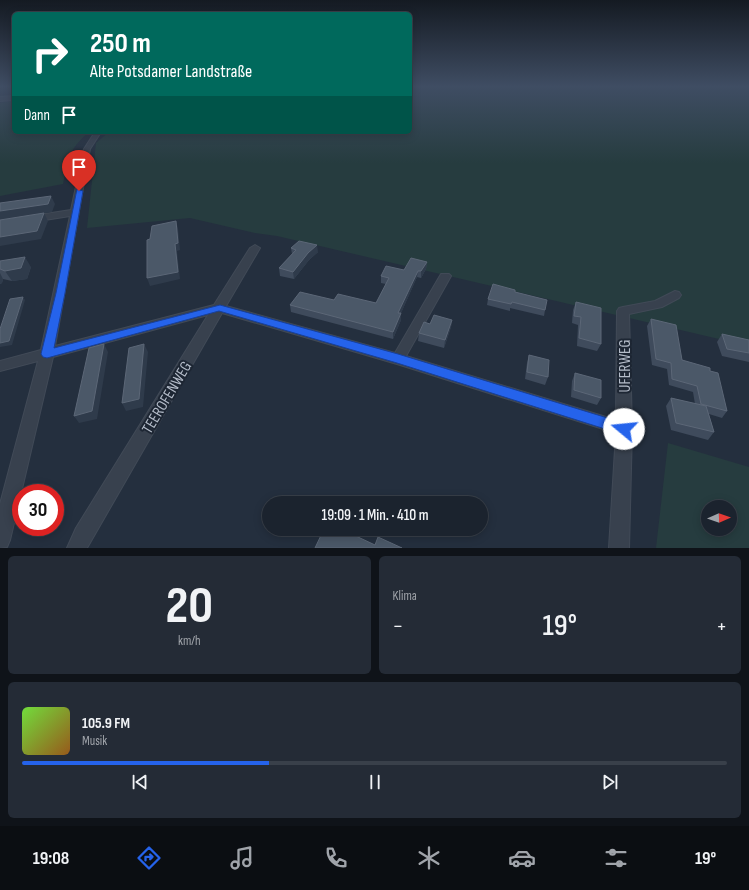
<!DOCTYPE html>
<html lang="de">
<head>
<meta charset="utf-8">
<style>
  body { margin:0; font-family:"Sofia Sans Condensed",sans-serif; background:#242b36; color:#f1f3f6; height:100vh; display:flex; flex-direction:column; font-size:15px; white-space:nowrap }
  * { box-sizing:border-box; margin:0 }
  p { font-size:13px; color:#a0a4aa }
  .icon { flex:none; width:22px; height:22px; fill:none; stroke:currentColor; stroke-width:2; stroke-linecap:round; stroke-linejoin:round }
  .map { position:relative; height:548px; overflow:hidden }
  .sheet { display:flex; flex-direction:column; gap:8px; padding:8px; background:#0f1319; flex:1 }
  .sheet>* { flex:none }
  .top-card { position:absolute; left:12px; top:12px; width:400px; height:122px; border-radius:6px; box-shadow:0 2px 10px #0003,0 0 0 1px #39404a; background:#00695c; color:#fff; overflow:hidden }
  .needle { width:26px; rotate:88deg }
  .fabs { position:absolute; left:701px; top:500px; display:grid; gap:8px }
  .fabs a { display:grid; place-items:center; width:36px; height:36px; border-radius:50%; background:#1b232e; box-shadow:0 2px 10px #0003,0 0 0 1px #39404a; font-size:20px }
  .speed { position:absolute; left:12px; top:484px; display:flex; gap:8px; font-size:20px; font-weight:700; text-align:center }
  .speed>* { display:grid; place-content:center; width:52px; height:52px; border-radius:50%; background:#1b232e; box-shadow:0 2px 10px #0003,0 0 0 1px #39404a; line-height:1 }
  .speed .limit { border:6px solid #d22; background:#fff; color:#111 }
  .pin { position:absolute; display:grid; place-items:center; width:34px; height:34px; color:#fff; margin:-41px -17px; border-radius:50% 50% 50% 0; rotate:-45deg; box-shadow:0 0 4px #0007 }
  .pin .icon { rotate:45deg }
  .me { position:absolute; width:44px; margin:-22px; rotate:287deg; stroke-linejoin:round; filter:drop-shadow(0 0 3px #0008) }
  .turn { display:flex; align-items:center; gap:14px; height:84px; padding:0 12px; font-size:18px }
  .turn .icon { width:52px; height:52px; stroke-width:2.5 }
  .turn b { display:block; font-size:28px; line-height:34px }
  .then { display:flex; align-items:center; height:38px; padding:0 12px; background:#0003; gap:8px; font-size:15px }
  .big { font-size:30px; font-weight:600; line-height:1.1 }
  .sheet .widget { flex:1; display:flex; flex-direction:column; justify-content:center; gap:6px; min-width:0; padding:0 14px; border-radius:6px; background:#242b36 }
  .sheet .dial { align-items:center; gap:0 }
  .dial b { font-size:52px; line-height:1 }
  .song { display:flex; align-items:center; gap:12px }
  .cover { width:48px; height:48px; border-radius:6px; background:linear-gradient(135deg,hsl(100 70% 55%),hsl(30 70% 35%)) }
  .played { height:4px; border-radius:2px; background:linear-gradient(90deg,#2563eb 35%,#39404a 35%) }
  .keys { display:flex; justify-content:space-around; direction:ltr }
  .heat { display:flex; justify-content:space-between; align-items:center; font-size:22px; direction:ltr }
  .sheet .tiles { flex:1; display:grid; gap:8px; grid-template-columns:1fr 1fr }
  .widget:last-child { grid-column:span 2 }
  .trip { position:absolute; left:262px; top:496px; width:226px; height:40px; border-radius:20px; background:#1b232e; box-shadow:0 2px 10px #0003,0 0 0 1px #39404a; font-weight:600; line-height:40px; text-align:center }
  .menu { display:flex; height:64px; justify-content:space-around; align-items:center; background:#0b0e12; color:#a0a4aa }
  .menu .icon { width:28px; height:28px }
  .menu .selected { color:#2563eb }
  .menu b { font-size:18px; color:#f1f3f6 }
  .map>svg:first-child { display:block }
</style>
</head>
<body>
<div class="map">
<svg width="749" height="548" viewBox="0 0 749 548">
  <rect width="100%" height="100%" fill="#242f3e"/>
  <path fill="#263c3f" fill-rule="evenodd" d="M 410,86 L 749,86 L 749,346 L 277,236 L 255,233 L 190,218 L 87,228 L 96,143 L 109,132 L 410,132 Z
    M 14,101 L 14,132 L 89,132 C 68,150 69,158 63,184 L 0,196 L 0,103 Z
    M 668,443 L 749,467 L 749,548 L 656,548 ZM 708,507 L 730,507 L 730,529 L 708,529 Z"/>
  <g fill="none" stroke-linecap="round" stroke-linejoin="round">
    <g stroke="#414a57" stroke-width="2">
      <path id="minor" d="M 14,96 L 14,100 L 0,101 L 0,97 Z
        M 95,132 L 101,132 L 90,149 L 55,346 L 214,305 L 250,248 L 255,245 L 260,248 L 226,306 L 395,353 L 441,274 L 449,274 L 451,276 L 406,356 L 616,420 L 617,311 L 619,308 L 623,307 L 655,301 L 675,291 L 679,292 L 681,295 L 679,298 L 662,307 L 629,314 L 632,429 L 629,548 L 609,548 L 616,433 L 397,364 L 222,313 L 87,548 L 67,548 L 76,528 L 208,315 L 53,357 L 10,540 L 7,547 L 0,548 L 0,504 L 38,361 L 0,371 L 0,361 L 41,350 L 70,216 L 32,222 L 27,219 L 32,216 L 71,210 L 84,149 Z"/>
    </g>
    <use href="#minor" fill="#38414e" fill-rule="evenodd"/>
  </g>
  <path fill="#3f4b5c" d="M 291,248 L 318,252 L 309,260 L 294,279 L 280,276 L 279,268 L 292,254 Z
    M 0,261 L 31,267 L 27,279 L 12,281 L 3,279 L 2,283 L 0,284 Z
    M 427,262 L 426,269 L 421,278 L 417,277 L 401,313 L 401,320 L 393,339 L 291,312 L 290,305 L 334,300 L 376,303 L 386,284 L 381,283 L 381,276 L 404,270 Z
    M 515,292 L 545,310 L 544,316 L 510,308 L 510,311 L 487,305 L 488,299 Z
    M 576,302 L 601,344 L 597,351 L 577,346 L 578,325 L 572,323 L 573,310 Z
    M 651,319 L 682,360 L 710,371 L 727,411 L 722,418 L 709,414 L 714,432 L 708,440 L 671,430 L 666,406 L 671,398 L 695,404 L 693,392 L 669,385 L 667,369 L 652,365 L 647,326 Z
    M 452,320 L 451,327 L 444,348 L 418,341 L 419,333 L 430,324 Z
    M 722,334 L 749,340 L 749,362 L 722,356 L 717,342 Z
    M 529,355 L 548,377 L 545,385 L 525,379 L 527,363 Z
    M 575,373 L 601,398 L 597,405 L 571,397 L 572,381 Z"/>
  <path fill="#2f3b4b" d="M 51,196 L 55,204 L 52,212 L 0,220 L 0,211 Z
    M 44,213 L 48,221 L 41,239 L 0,246 L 0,237 Z
    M 176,221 L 178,228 L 180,250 L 177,251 L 180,279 L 150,286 L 147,278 L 175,244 Z
    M 317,245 L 318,252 L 309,260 L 294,279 L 293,272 L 308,253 Z
    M 25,257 L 31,267 L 27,279 L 12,281 L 5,271 Z
    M 427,262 L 426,269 L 421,278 L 421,271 Z
    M 418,271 L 417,277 L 398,320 L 398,313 Z
    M 0,273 L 3,279 L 2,283 L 0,284 Z
    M 23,297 L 25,300 L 12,345 L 0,347 L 0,343 Z
    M 401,313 L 401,320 L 393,339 L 393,332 Z
    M 452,320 L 451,327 L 444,348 L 445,340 Z
    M 104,344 L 108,352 L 97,419 L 79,423 L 74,416 Z
    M 144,344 L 148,352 L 143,407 L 126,411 L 122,403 Z"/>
  <path fill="#4b5868" stroke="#5c6777" d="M 51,196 L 48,204 L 0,211 L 0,203 Z
    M 44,213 L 37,231 L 0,237 L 0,220 Z
    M 176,221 L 178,243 L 175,244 L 178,272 L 147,278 L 147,240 L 150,239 L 152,226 Z
    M 299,241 L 317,245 L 308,253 L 293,272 L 279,268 L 296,250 L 291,248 Z
    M 25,257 L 21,268 L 5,271 L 0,269 L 0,261 Z
    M 411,258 L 427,262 L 421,271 L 418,271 L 398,313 L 401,313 L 393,332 L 290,305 L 300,292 L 334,300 L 338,294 L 376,303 L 389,278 L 381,276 L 386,266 L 404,270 Z
    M 493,284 L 515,290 L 515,292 L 547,300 L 545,310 L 512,302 L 511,304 L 488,299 Z
    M 23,297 L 9,341 L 0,343 L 0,329 L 10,299 Z
    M 576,302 L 601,308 L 601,344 L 579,338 L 581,317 L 574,316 Z
    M 434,315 L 452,320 L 445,340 L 419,333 L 424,322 L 430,324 Z
    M 651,319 L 676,325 L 682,360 L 710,368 L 710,371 L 718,373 L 727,411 L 701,404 L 697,386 L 672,379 L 671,363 L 656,359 Z
    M 722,334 L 749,340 L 749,353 L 727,349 Z
    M 104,344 L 92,411 L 74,416 L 89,348 Z
    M 144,344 L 139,399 L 122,403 L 129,348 Z
    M 529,355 L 549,360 L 548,377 L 527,372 Z
    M 575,373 L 601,380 L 601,398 L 574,390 Z
    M 671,398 L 706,406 L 714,432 L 676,423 Z
    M 324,529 L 341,529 L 375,545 L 378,537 L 402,548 L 315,548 Z"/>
  <linearGradient id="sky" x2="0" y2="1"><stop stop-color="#141a22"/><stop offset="0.53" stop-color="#3f4d63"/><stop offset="1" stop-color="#3f4d63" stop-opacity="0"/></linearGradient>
  <rect width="749" height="163" fill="url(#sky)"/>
  <path fill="#2563eb" stroke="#184099" d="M 77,189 L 83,191 L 65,293 L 54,348 L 220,305 L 398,354 L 624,423 L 629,425 L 631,429 L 629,433 L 624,435 L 397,363 L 219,311 L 47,358 L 43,357 L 41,354 L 56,293 Z"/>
  <g text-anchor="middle" stroke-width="4" stroke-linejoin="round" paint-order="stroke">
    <g font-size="16" fill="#b4bcc9" stroke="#1d2633">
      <text transform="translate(624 366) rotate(-90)" y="6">UFERWEG</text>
      <text transform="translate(166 397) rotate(-59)" y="6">TEEROFENWEG</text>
    </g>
  </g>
</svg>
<div class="fabs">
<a><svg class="needle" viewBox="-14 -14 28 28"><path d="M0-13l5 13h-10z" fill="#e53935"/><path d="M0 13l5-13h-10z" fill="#a0a4aa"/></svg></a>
</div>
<div class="speed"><div class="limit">30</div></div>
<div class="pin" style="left:79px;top:191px;background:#d93025"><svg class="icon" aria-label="arrive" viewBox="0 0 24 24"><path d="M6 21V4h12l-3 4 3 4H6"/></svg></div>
<svg class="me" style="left:624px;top:429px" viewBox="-20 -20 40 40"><circle r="19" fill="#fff"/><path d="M0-13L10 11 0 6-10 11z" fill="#2563eb"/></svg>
<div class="trip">19:09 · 1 Min. · 410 m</div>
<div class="top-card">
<div class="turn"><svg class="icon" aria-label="right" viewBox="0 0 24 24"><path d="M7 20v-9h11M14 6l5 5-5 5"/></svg><div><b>250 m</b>Alte Potsdamer Landstraße</div></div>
<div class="then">Dann<svg class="icon" aria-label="arrive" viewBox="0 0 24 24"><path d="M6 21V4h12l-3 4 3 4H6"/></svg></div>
</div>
</div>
<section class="sheet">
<div class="tiles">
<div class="widget dial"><b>20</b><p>km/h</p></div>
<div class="widget"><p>Klima</p>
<div class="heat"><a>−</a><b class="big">19°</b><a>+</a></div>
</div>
<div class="widget">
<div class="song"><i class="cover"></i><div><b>105.9 FM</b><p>Musik</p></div></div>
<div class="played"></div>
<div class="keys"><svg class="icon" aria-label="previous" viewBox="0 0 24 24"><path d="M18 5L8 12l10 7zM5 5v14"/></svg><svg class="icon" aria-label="pause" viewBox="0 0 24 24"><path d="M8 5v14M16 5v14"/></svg><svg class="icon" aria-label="next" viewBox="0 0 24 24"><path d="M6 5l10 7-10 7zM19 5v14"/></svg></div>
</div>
</div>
</section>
<nav class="menu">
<b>19:08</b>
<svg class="icon selected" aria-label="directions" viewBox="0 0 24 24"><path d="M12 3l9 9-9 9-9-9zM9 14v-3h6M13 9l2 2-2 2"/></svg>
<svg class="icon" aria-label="music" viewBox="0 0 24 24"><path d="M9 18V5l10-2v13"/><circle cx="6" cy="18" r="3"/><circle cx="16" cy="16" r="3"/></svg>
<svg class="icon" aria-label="phone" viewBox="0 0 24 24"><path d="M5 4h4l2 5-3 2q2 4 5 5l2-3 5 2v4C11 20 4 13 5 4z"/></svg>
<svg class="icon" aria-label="climate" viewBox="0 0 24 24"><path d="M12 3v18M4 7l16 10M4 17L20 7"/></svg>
<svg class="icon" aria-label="car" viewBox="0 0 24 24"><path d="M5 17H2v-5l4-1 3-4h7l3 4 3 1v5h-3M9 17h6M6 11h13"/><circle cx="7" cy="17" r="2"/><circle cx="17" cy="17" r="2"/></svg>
<svg class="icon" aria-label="filters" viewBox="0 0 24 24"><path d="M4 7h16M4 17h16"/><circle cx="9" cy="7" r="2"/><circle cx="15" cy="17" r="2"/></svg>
<b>19°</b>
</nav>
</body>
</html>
